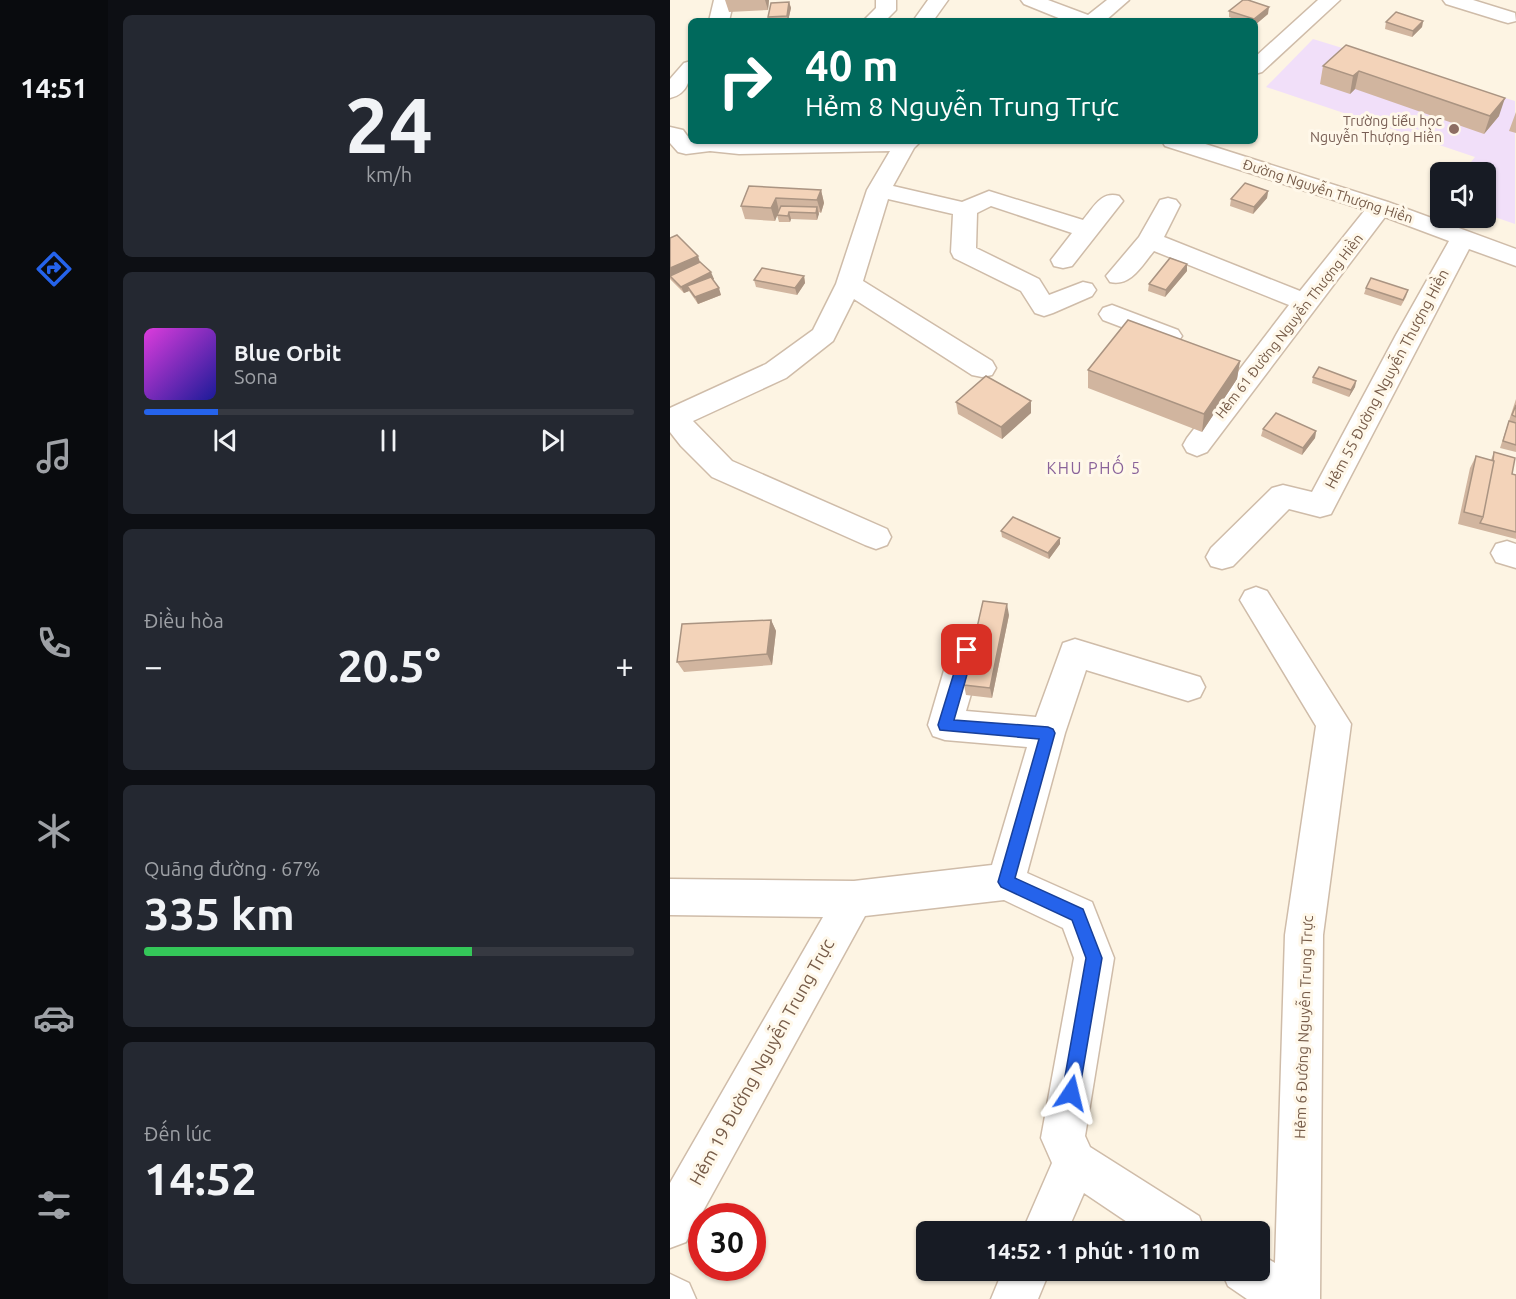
<!DOCTYPE html>
<html lang="vi">
<head>
<meta charset="utf-8">
<style>
  body { margin:0; font-family:Ubuntu,sans-serif; background:#242831; color:#f1f3f6; height:100vh; display:flex; flex-direction:column; font-size:22px; white-space:nowrap }
  * { box-sizing:border-box; margin:0 }
  p { font-size:20px; color:#9ea1a6 }
  .icon { flex:none; width:33px; height:33px; fill:none; stroke:currentColor; stroke-width:2; stroke-linecap:round; stroke-linejoin:round }
  .map { position:relative; flex:1; overflow:hidden }
  .side { display:flex; flex-direction:column; gap:15px; padding:15px; background:#0d0f14; width:562px }
  .side>* { flex:none }
  .guide { position:absolute; left:18px; top:18px; width:570px; height:126px; border-radius:9px; box-shadow:0 2px 4px #0004; background:#00695c; color:#fff; overflow:hidden }
  .buttons { position:absolute; left:760px; top:162px; display:grid; gap:12px }
  .buttons a { display:grid; place-items:center; width:66px; height:66px; border-radius:9px; background:#171b24; box-shadow:0 2px 4px #0004; font-size:30px }
  .speed { position:absolute; left:18px; top:1203px; display:flex; gap:12px; font-size:30px; font-weight:700; text-align:center }
  .speed>* { display:grid; place-content:center; width:78px; height:78px; border-radius:50%; background:#171b24; box-shadow:0 2px 4px #0004; line-height:1 }
  .speed .limit { border:9px solid #d22; background:#fff; color:#111 }
  .pin { position:absolute; display:grid; place-items:center; width:51px; height:51px; color:#fff; margin:-26px; border-radius:12px; box-shadow:0 3px 9px #0006 }
  .me { position:absolute; width:66px; margin:-33px; rotate:10deg; stroke-linejoin:round; filter:drop-shadow(0 0 4px #0008) }
  .turn { display:flex; align-items:center; gap:21px; height:126px; padding:0 18px; font-size:27px }
  .turn .icon { width:78px; height:78px; stroke-width:2.5 }
  .turn b { display:block; font-size:42px; line-height:51px }
  .big { font-size:45px; font-weight:700; line-height:1.1 }
  .side .card { flex:1; display:flex; flex-direction:column; justify-content:center; gap:9px; min-width:0; padding:0 21px; border-radius:9px; background:#242831 }
  .side .dial { align-items:center; gap:0 }
  .dial b { font-size:78px; line-height:1 }
  .song { display:flex; align-items:center; gap:18px }
  .cover { width:72px; height:72px; border-radius:9px; background:linear-gradient(135deg,hsl(300 70% 55%),hsl(240 70% 35%)) }
  .played { height:6px; border-radius:3px; background:linear-gradient(90deg,#2563eb 15%,#363941 15%) }
  .keys { display:flex; justify-content:space-around; direction:ltr }
  .heat { display:flex; justify-content:space-between; align-items:center; font-size:33px; direction:ltr }
  .charge { height:9px; border-radius:4px; background:linear-gradient(90deg,#34c759 67%,#363941 0) }
  .trip { position:absolute; left:246px; top:1221px; width:354px; height:60px; border-radius:9px; background:#171b24; box-shadow:0 2px 4px #0004; font-weight:700; line-height:60px; text-align:center }
  main { display:flex; flex:1; min-height:0 }
  .tab-bar { display:flex; flex-direction:column; width:108px; justify-content:space-around; align-items:center; background:#090b0e; color:#9ea1a6 }
  .tab-bar .icon { width:42px; height:42px }
  .tab-bar .on { color:#2563eb }
  .tab-bar b { font-size:27px; color:#f1f3f6 }
  .map>svg:first-child { display:block }
</style>
</head>
<body>
<main>
<nav class="tab-bar">
<b>14:51</b>
<svg class="icon on" aria-label="directions" viewBox="0 0 24 24"><path d="M12 3l9 9-9 9-9-9zM9 14v-3h6M13 9l2 2-2 2"/></svg>
<svg class="icon" aria-label="music" viewBox="0 0 24 24"><path d="M9 18V5l10-2v13"/><circle cx="6" cy="18" r="3"/><circle cx="16" cy="16" r="3"/></svg>
<svg class="icon" aria-label="phone" viewBox="0 0 24 24"><path d="M5 4h4l2 5-3 2q2 4 5 5l2-3 5 2v4C11 20 4 13 5 4z"/></svg>
<svg class="icon" aria-label="climate" viewBox="0 0 24 24"><path d="M12 3v18M4 7l16 10M4 17L20 7"/></svg>
<svg class="icon" aria-label="car" viewBox="0 0 24 24"><path d="M5 17H2v-5l4-1 3-4h7l3 4 3 1v5h-3M9 17h6M6 11h13"/><circle cx="7" cy="17" r="2"/><circle cx="17" cy="17" r="2"/></svg>
<svg class="icon" aria-label="filters" viewBox="0 0 24 24"><path d="M4 7h16M4 17h16"/><circle cx="9" cy="7" r="2"/><circle cx="15" cy="17" r="2"/></svg>
</nav>
<section class="side">
<div class="card dial"><b>24</b><p>km/h</p></div>
<div class="card">
<div class="song"><i class="cover"></i><div><b>Blue Orbit</b><p>Sona</p></div></div>
<div class="played"></div>
<div class="keys"><svg class="icon" aria-label="previous" viewBox="0 0 24 24"><path d="M18 5L8 12l10 7zM5 5v14"/></svg><svg class="icon" aria-label="pause" viewBox="0 0 24 24"><path d="M8 5v14M16 5v14"/></svg><svg class="icon" aria-label="next" viewBox="0 0 24 24"><path d="M6 5l10 7-10 7zM19 5v14"/></svg></div>
</div>
<div class="card"><p>Điều hòa</p>
<div class="heat"><a>−</a><b class="big">20.5°</b><a>+</a></div>
</div>
<div class="card"><p>Quãng đường · 67%</p><b class="big">335 km</b><div class="charge"></div></div>
<div class="card"><p>Đến lúc</p><b class="big">14:52</b></div>
</section>
<div class="map">
<svg width="846" height="1299" viewBox="0 0 846 1299">
  <rect width="100%" height="100%" fill="#fdf4e3"/>
  <path fill="#f1dff9" d="M 643,39 L 845,101 L 845,224 L 816,214 L 816,172 L 793,172 L 805,157 L 596,87 Z"/>
  <g fill="none" stroke-linecap="round" stroke-linejoin="round">
    <g stroke="#cfbca9" stroke-width="3">
      <path id="minor" d="M 44,0 L 64,0 L 59,21 L 39,21 Z
        M 206,0 L 226,0 L 226,10 L 215,21 L 193,21 L 206,8 Z
        M 258,0 L 278,0 L 263,21 L 243,21 Z
        M 351,0 L 378,0 L 418,15 L 437,0 L 459,0 L 435,21 L 396,21 L 354,4 Z
        M 648,0 L 670,0 L 592,72 L 585,74 L 585,57 Z
        M 773,0 L 803,0 L 845,13 L 846,21 L 838,23 L 831,21 L 776,4 Z
        M 21,61 C 21,77 19,94 0,98 L 0,79 L 14,63 Z
        M 0,127 L 13,130 L 21,141 L 251,141 L 244,148 L 223,186 L 292,202 L 319,191 L 413,220 C 424,207 431,191 449,196 L 453,201 L 402,266 L 393,268 L 384,266 L 381,260 L 402,233 L 321,206 L 307,213 L 306,248 L 369,279 L 379,295 L 413,282 L 422,284 L 426,290 L 422,296 L 383,313 L 374,316 L 365,313 L 351,291 L 284,258 L 281,252 L 283,214 L 218,199 L 193,281 L 322,361 L 326,368 L 322,375 L 312,377 L 302,375 L 184,299 L 163,341 L 116,378 L 23,421 L 62,461 L 217,529 L 221,537 L 217,545 L 206,549 L 195,545 L 42,477 L 11,446 L 0,432 L 0,408 L 96,364 L 143,330 L 166,284 L 197,190 L 220,151 L 69,154 L 40,151 L 16,154 L 8,152 L 0,143 Z
        M 492,141 L 526,141 L 718,202 L 846,249 L 846,266 L 799,249 L 661,514 L 650,517 L 619,509 L 563,566 L 552,569 L 541,566 L 536,557 L 541,548 L 602,488 L 613,485 L 642,492 L 726,335 L 779,241 L 715,217 L 537,452 L 527,456 L 517,452 L 513,445 L 517,438 L 619,305 L 484,251 C 472,265 461,287 440,282 L 436,276 L 469,237 L 490,200 L 498,198 L 506,200 L 510,205 L 494,237 L 630,291 L 695,210 L 495,146 Z
        M 442,305 L 508,330 L 512,336 L 508,342 L 499,345 L 433,320 L 429,314 L 433,308 Z
        M 837,541 L 846,544 L 846,568 L 826,562 L 821,553 L 826,544 Z
        M 586,587 L 597,591 L 681,724 L 653,935 L 650,1299 L 577,1299 L 558,1286 L 551,1270 L 590,1270 L 590,1254 L 605,1263 L 615,935 L 646,726 L 570,600 L 575,591 Z
        M 297,636 L 309,640 L 314,650 L 296,711 L 366,717 L 393,643 L 405,639 L 530,677 L 535,687 L 530,697 L 518,701 L 416,670 L 395,733 L 357,873 L 422,902 L 444,958 L 415,1136 L 420,1147 L 529,1216 L 535,1232 L 472,1232 L 414,1193 L 397,1232 L 352,1232 L 382,1163 L 371,1138 L 404,958 L 393,928 L 334,900 L 195,916 L 16,1242 L 0,1248 L 0,1183 L 153,917 L 0,915 L 0,879 L 184,881 L 322,865 L 357,747 L 275,740 L 263,736 L 258,725 L 280,650 L 285,640 Z
        M 333,1270 L 380,1270 L 368,1299 L 321,1299 Z
        M 0,1274 L 19,1283 L 26,1299 L 0,1299 Z"/>
    </g>
    <use href="#minor" fill="#fff" fill-rule="evenodd"/>
  </g>
  <path fill="#d1b59f" d="M 55,0 L 99,0 L 98,10 L 59,12 Z
    M 119,2 L 121,8 L 118,21 L 99,21 L 98,17 Z
    M 559,11 L 598,14 L 585,25 L 585,21 L 569,21 L 559,17 Z
    M 753,21 L 752,27 L 742,37 L 715,29 L 716,22 Z
    M 676,45 L 829,116 L 814,134 L 685,89 L 680,94 L 650,84 L 653,66 Z
    M 846,112 L 846,133 L 839,131 Z
    M 79,186 L 151,190 L 154,203 L 151,213 L 149,212 L 147,220 L 121,219 L 120,222 L 109,222 L 107,215 L 105,221 L 75,219 L 71,206 Z
    M 598,191 L 597,198 L 583,214 L 560,206 L 561,199 Z
    M 0,238 L 30,262 L 44,279 L 43,279 L 51,295 L 28,304 L 19,291 L 14,293 L 0,279 Z
    M 517,271 L 495,297 L 478,291 L 479,284 Z
    M 134,276 L 135,283 L 127,295 L 86,287 L 84,280 Z
    M 696,288 L 738,290 L 736,297 L 731,306 L 694,294 Z
    M 570,361 L 567,379 L 532,432 L 418,388 L 418,370 Z
    M 643,377 L 686,381 L 685,387 L 679,397 L 642,383 Z
    M 846,399 L 846,452 L 830,448 Z
    M 286,402 L 361,413 L 332,439 L 288,414 Z
    M 593,429 L 646,431 L 645,438 L 632,455 L 591,436 Z
    M 824,452 L 842,474 L 846,475 L 846,539 L 788,524 L 800,468 L 806,456 L 821,460 Z
    M 331,531 L 390,538 L 390,544 L 379,559 L 332,537 Z
    M 339,615 L 322,698 L 296,695 L 294,685 Z
    M 101,620 L 106,631 L 102,665 L 14,672 L 7,662 Z"/>
  <path fill="#aa9482" d="M 95,0 L 99,0 L 98,10 Z
    M 119,2 L 121,8 L 118,21 L 117,16 Z
    M 599,7 L 598,14 L 585,25 L 584,19 Z
    M 753,21 L 752,27 L 742,37 L 743,31 Z
    M 689,71 L 685,89 L 680,94 L 683,76 Z
    M 835,98 L 829,116 L 814,134 L 820,116 Z
    M 151,190 L 154,203 L 151,213 L 147,200 Z
    M 598,191 L 597,198 L 583,214 L 584,207 Z
    M 106,198 L 109,211 L 105,221 L 101,208 Z
    M 147,207 L 149,214 L 147,220 L 146,213 Z
    M 119,212 L 121,219 L 120,222 L 118,216 Z
    M 28,256 L 32,268 L 0,276 L 0,268 Z
    M 517,264 L 517,271 L 495,297 L 496,290 Z
    M 41,272 L 44,279 L 20,290 L 17,286 L 19,291 L 14,293 L 11,287 Z
    M 134,276 L 135,283 L 127,295 L 125,288 Z
    M 49,288 L 51,295 L 28,304 L 25,297 Z
    M 570,361 L 567,379 L 532,432 L 534,414 Z
    M 686,381 L 685,387 L 679,397 L 681,390 Z
    M 361,401 L 361,413 L 332,439 L 331,427 Z
    M 646,431 L 645,438 L 632,455 L 633,448 Z
    M 390,538 L 390,544 L 379,559 L 378,553 Z
    M 337,604 L 339,615 L 322,698 L 320,688 Z
    M 101,620 L 106,631 L 102,665 L 97,654 Z"/>
  <path fill="#f3d3b9" stroke="#aa9482" stroke-width="1.5" d="M 573,0 L 578,0 L 599,7 L 584,19 L 559,11 Z
    M 119,2 L 117,16 L 98,17 L 101,3 Z
    M 726,12 L 753,21 L 743,31 L 716,22 Z
    M 676,45 L 835,98 L 820,116 L 689,71 L 683,76 L 653,66 Z
    M 575,183 L 598,191 L 584,207 L 561,199 Z
    M 79,186 L 151,190 L 147,200 L 106,198 L 101,208 L 71,206 Z
    M 111,206 L 147,207 L 146,213 L 119,212 L 118,216 L 107,215 Z
    M 7,235 L 28,256 L 0,268 L 0,238 Z
    M 500,258 L 517,264 L 496,290 L 479,284 Z
    M 30,262 L 41,272 L 11,287 L 0,276 Z
    M 92,268 L 134,276 L 125,288 L 84,280 Z
    M 41,277 L 49,288 L 25,297 L 17,286 Z
    M 701,278 L 738,290 L 733,300 L 696,288 Z
    M 458,320 L 570,361 L 534,414 L 418,370 Z
    M 649,367 L 686,381 L 681,390 L 643,377 Z
    M 316,376 L 361,401 L 331,427 L 286,402 Z
    M 846,405 L 846,417 L 842,415 Z
    M 606,413 L 646,431 L 633,448 L 593,429 Z
    M 839,421 L 846,423 L 846,445 L 833,441 Z
    M 824,452 L 845,458 L 842,474 L 846,475 L 846,532 L 810,523 L 813,517 L 824,461 L 823,460 Z
    M 806,456 L 824,461 L 813,517 L 794,512 Z
    M 343,517 L 390,538 L 378,553 L 331,531 Z
    M 313,601 L 337,604 L 320,688 L 294,685 Z
    M 101,620 L 97,654 L 7,662 L 12,624 Z"/>
  <path fill="#2563eb" stroke="#184099" stroke-width="1.5" d="M 297,645 L 302,646 L 304,650 L 284,720 L 378,727 L 383,729 L 385,733 L 345,878 L 413,909 L 432,958 L 409,1093 L 407,1099 L 401,1102 L 394,1099 L 392,1093 L 416,958 L 402,920 L 331,887 L 328,882 L 369,739 L 270,730 L 268,725 L 291,650 L 293,646 Z"/>
  <circle fill="#8d6e63" stroke="#fff8ea" stroke-width="2" cx="784" cy="129" r="6"/>
  <g text-anchor="middle" stroke-width="6" stroke-linejoin="round" paint-order="stroke">
    <g font-size="14" fill="#785e54" stroke="#fff8ea" text-anchor="end">
      <text x="772" y="126">Trường tiểu học<tspan x="772" dy="16">Nguyễn Thượng Hiền</tspan></text>
    </g>
    <g font-size="14" fill="#765b48" stroke="#fff8ea">
      <text transform="translate(658 191) rotate(18)" y="5">Đường Nguyễn Thượng Hiền</text>
      <text transform="translate(619 326) rotate(-52)" y="5">Hẻm 61 Đường Nguyễn Thượng Hiền</text>
    </g>
    <g font-size="15" fill="#765b48" stroke="#fff8ea">
      <text transform="translate(717 379) rotate(-62)" y="5">Hẻm 55 Đường Nguyễn Thượng Hiền</text>
      <text transform="translate(634 1027) rotate(-88)" y="5">Hẻm 6 Đường Nguyễn Trung Trực</text>
    </g>
    <g font-size="16" letter-spacing="1.5" fill="#8a639a" stroke="#fff8ea">
      <text x="424" y="474">KHU PHỐ 5</text>
    </g>
    <g font-size="18" fill="#765b48" stroke="#fff8ea">
      <text transform="translate(92 1062) rotate(-61)" y="6">Hẻm 19 Đường Nguyễn Trung Trực</text>
    </g>
  </g>
</svg>
<div class="buttons">
<a><svg class="icon" aria-label="sound" viewBox="0 0 24 24"><path d="M4 9h4l5-4v14l-5-4H4zM17 9q2 3 0 6"/></svg></a>
</div>
<div class="speed"><div class="limit">30</div></div>
<div class="pin" style="left:297px;top:650px;background:#d93025"><svg class="icon" aria-label="arrive" viewBox="0 0 24 24"><path d="M6 21V4h12l-3 4 3 4H6"/></svg></div>
<svg class="me" style="left:401px;top:1093px" viewBox="-20 -20 40 40"><path d="M0-17L14 15 0 8-14 15z" fill="#2563eb" stroke="#fff" stroke-width="4"/></svg>
<div class="trip">14:52 · 1 phút · 110 m</div>
<div class="guide">
<div class="turn"><svg class="icon" aria-label="right" viewBox="0 0 24 24"><path d="M7 20v-9h11M14 6l5 5-5 5"/></svg><div><b>40 m</b>Hẻm 8 Nguyễn Trung Trực</div></div>
</div>
</div>
</main>
</body>
</html>
